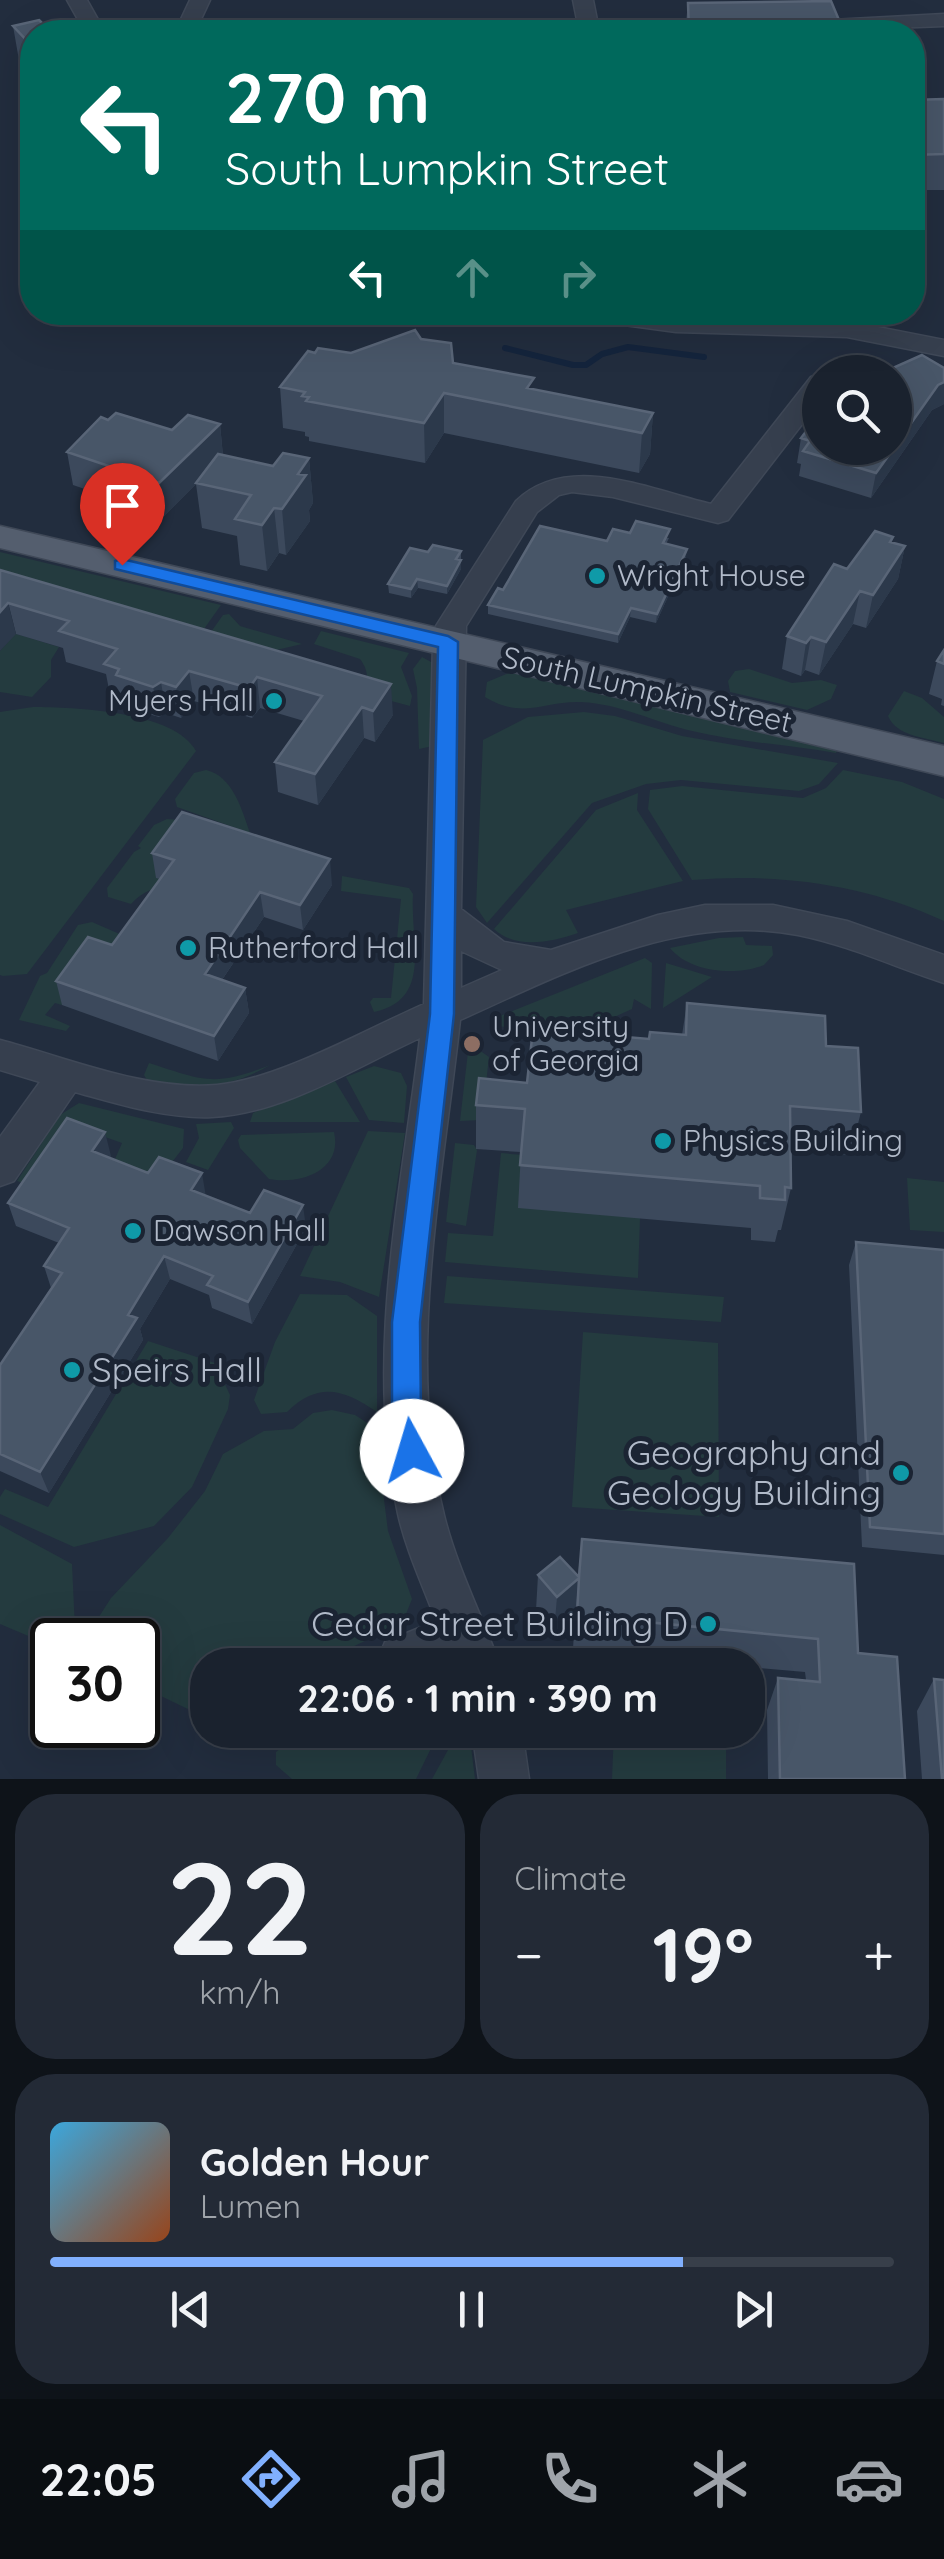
<!DOCTYPE html>
<html lang="en">
<head>
<meta charset="utf-8">
<style>
  body { margin:0; font-family:Quicksand,sans-serif; background:#232a36; color:#f1f3f6; height:100vh; display:flex; flex-direction:column; font-size:38px; white-space:nowrap }
  * { box-sizing:border-box; margin:0 }
  p { font-size:32px; color:#9fa4aa }
  .icon { flex:none; width:55px; height:55px; fill:none; stroke:currentColor; stroke-width:2; stroke-linecap:round; stroke-linejoin:round }
  .map { position:relative; height:1779px; overflow:hidden }
  .panel { display:flex; flex-direction:column; gap:15px; padding:15px; background:#0e1319; flex:1 }
  .panel>* { flex:none }
  .guide { position:absolute; left:20px; top:20px; width:905px; height:305px; border-radius:40px; box-shadow:0 10px 40px #0002,0 0 0 2px #383f4a; background:#00695c; color:#fff; overflow:hidden }
  .fabs { position:absolute; left:802px; top:355px; display:grid; gap:20px }
  .fabs a { display:grid; place-items:center; width:110px; height:110px; border-radius:50%; background:#1a222e; box-shadow:0 10px 40px #0002,0 0 0 2px #383f4a; font-size:50px }
  .speed { position:absolute; left:30px; top:1618px; display:flex; gap:20px; font-size:50px; font-weight:700; text-align:center }
  .speed>* { display:grid; place-content:center; width:130px; height:130px; border-radius:50%; background:#1a222e; box-shadow:0 10px 40px #0002,0 0 0 2px #383f4a; line-height:1 }
  .speed .limit { border:5px solid #111; border-radius:15px; background:#fff; color:#111 }
  .pin { position:absolute; display:grid; place-items:center; width:85px; height:85px; color:#fff; margin:-102px -42px; border-radius:50% 50% 50% 0; rotate:-45deg; box-shadow:0 0 10px #0007 }
  .pin .icon { rotate:45deg }
  .me { position:absolute; width:110px; margin:-55px; rotate:354deg; stroke-linejoin:round; filter:drop-shadow(0 0 8px #0008) }
  .turn { display:flex; align-items:center; gap:35px; height:210px; padding:0 40px; font-size:45px }
  .turn .icon { width:130px; height:130px; stroke-width:2.5 }
  .turn b { display:block; font-size:70px; line-height:85px }
  .lanes { display:flex; align-items:center; height:95px; padding:0 40px; background:#0003; justify-content:center; gap:50px; direction:ltr }
  .lanes .off { opacity:.35 }
  .big { font-size:75px; font-weight:800; line-height:1.1 }
  .panel .tile { flex:1; display:flex; flex-direction:column; justify-content:center; gap:15px; min-width:0; padding:0 35px; border-radius:40px; background:#232a36 }
  .panel .dial { align-items:center; gap:0 }
  .dial b { font-size:130px; line-height:1 }
  .song { display:flex; align-items:center; gap:30px }
  .cover { width:120px; height:120px; border-radius:15px; background:linear-gradient(135deg,hsl(200 70% 55%),hsl(20 70% 35%)) }
  .played { height:10px; border-radius:5px; background:linear-gradient(90deg,#81b0fe 75%,#383f4a 75%) }
  .keys { display:flex; justify-content:space-around; direction:ltr }
  .heat { display:flex; justify-content:space-between; align-items:center; font-size:55px; direction:ltr }
  .panel .tiles { flex:1; display:grid; gap:15px; grid-template-columns:1fr 1fr }
  .tile:last-child { grid-column:span 2 }
  .trip { position:absolute; left:190px; top:1648px; width:575px; height:100px; border-radius:40px; background:#1a222e; box-shadow:0 10px 40px #0002,0 0 0 2px #383f4a; font-weight:800; line-height:100px; text-align:center }
  .dock { display:flex; height:160px; justify-content:space-around; align-items:center; background:#0a0e12; color:#9fa4aa }
  .dock .icon { width:70px; height:70px }
  .dock .current { color:#81b0fe }
  .dock b { font-size:45px; color:#f1f3f6 }
  .map>svg:first-child { display:block }
</style>
</head>
<body>
<div class="map">
<svg width="944" height="1779" viewBox="0 0 944 1779">
  <rect width="100%" height="100%" fill="#222d3e"/>
  <path fill="#243b3f" d="M 0,552 L 221,605 L 199,636 L 0,584 Z
    M 229,614 L 240,626 L 302,644 L 246,657 L 206,639 L 223,615 Z
    M 321,631 L 409,653 L 401,667 L 412,696 L 410,706 L 365,694 C 368,680 369,671 360,659 L 314,644 Z
    M 10,632 L 59,647 L 51,660 L 51,677 L 32,697 L 0,692 L 0,651 L 8,642 Z
    M 422,657 L 431,662 L 433,746 L 419,749 L 417,688 L 413,669 Z
    M 749,669 L 792,683 L 821,680 L 837,685 L 831,699 L 807,710 L 730,692 L 728,681 L 735,671 Z
    M 511,672 L 837,750 L 836,753 C 789,745 739,742 692,731 C 654,722 621,704 581,702 C 542,701 523,720 485,697 L 487,682 Z
    M 904,691 L 922,698 L 944,717 L 944,743 C 922,737 897,736 888,716 Z
    M 33,707 C 73,707 175,711 196,751 L 27,974 L 3,976 L 0,975 L 0,712 Z
    M 584,712 L 615,716 L 682,736 L 838,763 L 819,784 L 799,791 L 681,780 L 646,784 L 592,803 L 487,923 L 476,907 L 483,740 L 528,717 Z
    M 206,770 C 233,776 242,810 250,833 L 177,807 L 175,799 L 194,773 Z
    M 843,770 L 902,782 L 944,799 L 944,921 C 864,884 780,873 692,880 L 648,809 L 650,790 L 682,786 L 803,798 L 826,788 Z
    M 638,793 L 637,810 L 683,881 L 566,910 L 578,933 C 552,942 516,950 494,929 L 596,810 Z
    M 167,819 L 179,820 L 191,890 C 164,887 150,884 131,904 L 108,897 L 107,888 L 134,852 L 141,848 L 138,846 L 154,825 Z
    M 342,876 L 409,888 L 413,894 C 410,943 433,999 374,1012 L 370,1002 L 373,998 L 391,998 L 401,899 L 341,891 Z
    M 92,922 L 138,942 L 94,962 L 62,1005 L 55,1003 L 45,1015 L 70,1026 L 66,1031 L 19,1020 L 40,976 L 47,973 L 78,925 Z
    M 743,937 L 746,945 L 772,946 L 773,955 L 764,965 C 737,976 690,973 670,948 L 719,938 Z
    M 645,958 L 652,963 L 651,1009 L 634,999 L 632,1009 L 612,1018 L 567,1017 L 546,1035 L 499,1026 L 490,1020 Z
    M 666,963 L 712,977 L 663,1008 Z
    M 469,1043 L 489,1057 L 482,1120 L 460,1121 Z
    M 149,1063 C 205,1081 214,1087 270,1065 C 229,1089 193,1090 147,1080 L 144,1075 Z
    M 374,1066 L 401,1073 L 407,1086 L 404,1123 L 369,1120 L 346,1077 Z
    M 335,1081 L 360,1122 L 250,1122 L 253,1113 Z
    M 79,1103 L 184,1129 L 183,1148 L 155,1184 L 112,1166 L 122,1143 L 77,1127 L 35,1187 L 17,1181 L 60,1115 Z
    M 231,1122 L 234,1128 L 208,1170 L 186,1162 L 199,1138 L 196,1124 Z
    M 368,1131 L 405,1133 L 379,1297 L 340,1282 L 300,1276 Z
    M 334,1132 C 343,1171 300,1185 269,1179 L 240,1148 L 238,1140 L 241,1135 Z
    M 455,1143 L 474,1145 L 477,1150 L 466,1226 L 446,1222 Z
    M 501,1153 L 523,1155 L 640,1218 L 638,1278 L 445,1262 L 448,1233 L 493,1236 Z
    M 907,1178 L 944,1182 L 944,1232 L 910,1230 Z
    M 447,1276 L 724,1297 L 721,1322 L 444,1303 Z
    M 300,1294 L 347,1295 L 377,1316 L 377,1412 C 344,1389 318,1381 287,1412 L 261,1414 L 254,1400 L 275,1342 Z
    M 583,1332 L 718,1343 L 719,1517 L 572,1507 Z
    M 148,1341 L 215,1363 L 230,1395 L 228,1409 L 192,1487 L 154,1526 L 74,1547 L 0,1514 L 0,1497 L 5,1489 L 48,1507 Z
    M 332,1410 L 355,1415 L 375,1428 L 388,1531 L 412,1599 L 402,1624 L 313,1665 L 208,1665 L 207,1705 L 192,1711 L 138,1685 L 138,1640 L 84,1640 L 111,1598 L 168,1538 L 205,1491 L 223,1454 L 264,1431 L 293,1429 L 313,1413 Z
    M 0,1525 L 72,1564 L 75,1629 L 68,1640 L 52,1640 L 52,1646 L 0,1624 Z
    M 323,1730 L 440,1730 L 416,1779 L 292,1779 L 276,1765 L 276,1752 L 287,1743 Z
    M 459,1730 L 469,1730 L 475,1779 L 432,1779 Z
    M 614,1730 L 726,1730 L 726,1779 L 612,1779 Z"/>
  <g fill="none" stroke-linecap="round" stroke-linejoin="round">
    <path stroke="#14243c" stroke-width="6" d="M 353,312 L 366,318 L 399,320
      M 505,348 L 573,365 L 586,365 L 602,354 L 628,347 L 704,357"/>
    <g stroke="#3f4857" stroke-width="3">
      <path id="minor" d="M 67,0 L 87,0 L 105,32 L 85,32 Z
        M 190,0 L 210,0 L 195,32 L 175,32 Z
        M 573,0 L 593,0 L 598,25 L 733,24 L 743,30 L 352,32 L 362,26 L 578,25 Z
        M 944,14 L 944,26 L 789,32 L 785,28 L 795,22 Z
        M 575,312 L 847,321 L 944,340 L 944,356 L 847,337 L 676,332 L 587,320 Z
        M 820,375 L 820,401 L 728,520 L 718,523 L 613,497 L 572,492 L 559,495 L 537,512 L 466,626 L 461,909 L 504,942 L 551,950 L 658,915 L 705,905 L 773,905 L 847,921 L 944,955 L 944,983 C 895,967 848,945 798,935 C 680,912 564,973 460,1020 C 443,1178 405,1359 444,1515 C 456,1565 482,1616 500,1665 L 380,1665 L 378,1659 L 385,1642 L 436,1621 C 423,1586 406,1550 398,1514 C 364,1357 401,1194 420,1038 C 356,1067 283,1114 212,1117 C 166,1119 119,1104 75,1092 L 14,1181 L 0,1186 L 0,1137 L 40,1082 L 0,1070 L 0,1040 C 68,1058 145,1091 217,1085 C 279,1079 365,1030 424,1004 L 433,643 L 436,626 L 516,501 C 569,451 650,490 711,504 L 811,377 ZM 461,951 L 502,970 L 461,988 Z
        M 472,1730 L 522,1730 L 529,1779 L 479,1779 Z"/>
    </g>
    <g stroke="#3f4857" stroke-width="3">
      <path id="major" d="M 0,526 L 944,746 L 944,776 L 0,548 Z"/>
    </g>
    <use href="#minor" fill="#363f4e" fill-rule="evenodd"/>
    <use href="#major" fill="#545e6e" fill-rule="evenodd"/>
  </g>
  <path fill="#3c495c" d="M 688,3 L 844,32 L 685,32 Z
    M 13,26 L 32,32 L 32,79 L 20,66 Z
    M 944,99 L 944,190 L 912,190 L 912,100 Z
    M 315,353 L 351,353 L 453,363 L 533,389 L 653,413 L 650,454 L 639,473 L 444,433 L 425,463 L 309,441 L 309,437 L 305,436 L 305,432 L 283,428 L 280,387 Z
    M 893,368 L 944,368 L 944,404 L 932,410 L 871,498 L 799,476 L 801,464 L 797,463 L 801,438 Z
    M 108,420 L 172,430 L 220,424 L 223,456 L 273,466 L 309,458 L 313,503 L 309,510 L 310,521 L 286,555 L 279,553 L 267,571 L 240,565 L 237,536 L 202,528 L 196,484 L 164,516 L 73,485 L 67,452 Z
    M 630,533 L 669,538 L 666,544 L 686,557 L 656,623 L 630,617 L 618,643 L 488,614 L 488,605 L 503,590 L 607,541 Z
    M 893,537 L 892,542 L 905,546 L 898,579 L 866,628 L 853,624 L 819,675 L 805,670 L 801,676 L 782,669 L 787,636 L 847,569 Z
    M 461,551 L 461,569 L 447,594 L 418,588 L 411,598 L 389,593 L 388,584 L 428,552 Z
    M 0,570 L 393,715 L 375,742 L 364,738 L 318,805 L 278,792 L 275,762 L 304,721 L 260,708 L 252,718 L 194,701 L 181,718 L 166,713 L 159,717 L 121,706 L 120,698 L 110,695 L 106,674 L 66,662 L 63,648 L 16,634 Z
    M 944,650 L 944,706 L 941,705 L 942,699 L 929,694 L 937,661 Z
    M 152,853 L 332,885 L 303,930 L 264,917 L 222,980 L 245,988 L 249,1013 L 218,1061 L 62,1005 L 56,981 L 112,945 L 160,879 L 156,878 Z
    M 687,1003 L 826,1046 L 861,1112 L 850,1155 L 791,1150 L 791,1188 L 781,1230 L 778,1230 L 775,1242 L 751,1240 L 751,1228 L 518,1208 L 521,1152 L 476,1149 L 476,1105 L 527,1083 L 649,1039 L 682,1035 Z
    M 111,1156 L 109,1158 L 250,1213 L 306,1228 L 252,1324 L 212,1308 L 209,1295 L 170,1279 L 140,1329 L 143,1340 L 49,1493 L 0,1471 L 0,1365 L 51,1288 L 44,1266 L 59,1243 L 16,1226 L 8,1203 Z
    M 856,1242 L 944,1250 L 944,1555 L 862,1547 L 849,1265 Z
    M 582,1539 L 858,1653 L 905,1779 L 768,1779 L 767,1710 L 778,1678 L 806,1680 L 805,1672 L 748,1667 L 748,1665 L 731,1665 L 573,1649 L 575,1613 L 554,1632 L 536,1610 L 538,1575 L 578,1575 Z
    M 934,1679 L 944,1779 L 922,1779 L 917,1711 Z"/>
  <path fill="#2c394b" d="M 944,382 L 944,404 L 932,410 L 871,498 L 876,473 L 938,385 Z
    M 444,393 L 444,433 L 425,463 L 424,423 Z
    M 653,413 L 650,454 L 639,473 L 642,433 Z
    M 220,424 L 223,457 L 164,516 L 159,483 Z
    M 309,458 L 313,503 L 309,510 L 310,521 L 286,555 L 282,509 L 298,474 Z
    M 274,508 L 279,553 L 267,571 L 262,525 Z
    M 905,546 L 898,579 L 866,628 L 873,595 Z
    M 687,549 L 686,557 L 656,623 L 657,614 Z
    M 461,560 L 461,569 L 447,594 L 447,586 Z
    M 417,579 L 418,588 L 411,598 L 411,589 Z
    M 860,591 L 853,624 L 819,675 L 826,642 Z
    M 8,603 L 16,634 L 0,651 L 0,612 Z
    M 631,608 L 630,617 L 618,643 L 618,634 Z
    M 811,637 L 805,670 L 801,676 L 806,643 Z
    M 189,671 L 194,701 L 181,718 L 176,687 Z
    M 257,677 L 260,708 L 252,718 L 249,688 Z
    M 161,682 L 166,713 L 159,717 L 153,687 Z
    M 391,684 L 393,715 L 375,742 L 373,711 Z
    M 362,707 L 364,738 L 318,805 L 315,774 Z
    M 330,859 L 332,885 L 303,930 L 300,905 Z
    M 260,892 L 264,917 L 209,999 L 205,974 Z
    M 245,988 L 249,1013 L 218,1061 L 214,1036 Z
    M 105,1132 L 111,1156 L 98,1175 L 92,1151 Z
    M 202,1173 L 206,1197 L 191,1190 Z
    M 303,1205 L 306,1228 L 252,1324 L 248,1302 Z
    M 164,1256 L 170,1279 L 140,1329 L 143,1340 L 49,1493 L 40,1472 L 128,1315 Z
    M 579,1578 L 575,1613 L 554,1632 L 557,1597 Z"/>
  <path fill="#485668" stroke="#596577" stroke-width="2.5" d="M 831,1 L 844,32 L 689,32 L 688,3 Z
    M 39,20 L 51,32 L 32,32 L 32,46 L 13,26 Z
    M 944,99 L 944,154 L 912,155 L 912,100 Z
    M 415,330 L 421,339 L 451,343 L 453,363 L 534,378 L 527,388 L 653,413 L 642,433 L 444,393 L 424,423 L 306,401 L 309,397 L 302,396 L 305,392 L 280,387 L 308,351 L 315,353 L 318,348 L 351,353 Z
    M 922,355 L 944,368 L 944,382 L 938,385 L 895,446 L 895,372 L 851,372 L 861,359 L 893,368 Z
    M 116,413 L 172,430 L 188,415 L 220,424 L 159,483 L 67,452 L 101,417 L 108,420 Z
    M 820,413 L 820,448 L 894,448 L 876,473 L 803,451 L 810,441 L 801,438 Z
    M 283,453 L 309,458 L 298,474 L 306,475 L 282,509 L 274,508 L 262,525 L 235,519 L 251,495 L 196,483 L 218,454 L 273,466 Z
    M 636,521 L 670,529 L 663,543 L 687,549 L 657,614 L 631,608 L 618,634 L 488,605 L 498,588 L 503,590 L 540,526 L 607,541 L 613,529 L 630,533 Z
    M 875,531 L 893,537 L 890,542 L 905,546 L 873,595 L 860,591 L 826,642 L 811,637 L 806,643 L 787,636 L 834,564 L 847,569 Z
    M 433,545 L 461,551 L 456,559 L 461,560 L 447,586 L 417,579 L 411,589 L 388,584 L 410,548 L 428,552 Z
    M 0,570 L 391,684 L 373,711 L 362,707 L 315,774 L 275,762 L 322,696 L 257,677 L 249,688 L 189,671 L 176,687 L 161,682 L 153,687 L 116,675 L 119,669 L 104,664 L 117,649 L 59,631 L 69,621 L 8,603 L 0,612 Z
    M 944,650 L 944,664 L 937,661 Z
    M 182,812 L 330,859 L 300,905 L 260,892 L 205,974 L 245,988 L 214,1036 L 56,981 L 88,937 L 112,945 L 174,860 L 152,853 Z
    M 687,1003 L 825,1016 L 826,1046 L 858,1048 L 861,1112 L 790,1106 L 791,1188 L 785,1187 L 785,1200 L 760,1198 L 760,1186 L 520,1165 L 525,1109 L 476,1105 L 479,1078 L 527,1083 L 533,1029 L 649,1039 L 650,1032 L 686,1035 Z
    M 67,1118 L 105,1132 L 92,1151 L 148,1173 L 159,1157 L 202,1173 L 191,1190 L 250,1213 L 264,1190 L 303,1205 L 248,1302 L 207,1285 L 213,1276 L 164,1256 L 128,1315 L 137,1318 L 40,1472 L 0,1454 L 0,1365 L 62,1273 L 44,1266 L 69,1228 L 8,1203 Z
    M 856,1242 L 944,1250 L 944,1534 L 870,1527 Z
    M 582,1539 L 854,1564 L 858,1653 L 897,1657 L 905,1779 L 780,1779 L 778,1678 L 820,1682 L 818,1639 L 577,1615 L 579,1578 L 557,1597 L 538,1575 L 560,1557 L 579,1577 Z
    M 934,1679 L 944,1680 L 944,1779 L 942,1779 Z"/>
  <path fill="#1a73e8" stroke="#114b97" stroke-width="2.5" d="M 122,559 L 448,636 L 458,642 L 454,1014 L 420,1322 L 421,1419 L 426,1451 L 422,1461 L 412,1465 L 401,1461 L 392,1419 L 392,1322 L 430,1014 L 438,647 L 115,569 L 115,561 Z"/>
  <g fill="#0f9aa8" stroke="#1b2433" stroke-width="4">
    <circle cx="597" cy="576" r="10"/>
    <circle cx="274" cy="701" r="10"/>
    <circle cx="188" cy="948" r="10"/>
    <circle cx="663" cy="1141" r="10"/>
    <circle cx="133" cy="1231" r="10"/>
    <circle cx="72" cy="1370" r="10"/>
    <circle cx="901" cy="1473" r="10"/>
    <circle cx="708" cy="1624" r="10"/>
  </g>
  <circle fill="#8d6e63" stroke="#1b2433" stroke-width="4" cx="472" cy="1044" r="10"/>
  <g text-anchor="middle" stroke-width="10" stroke-linejoin="round" paint-order="stroke">
    <g font-size="30" fill="#b1bac9" stroke="#1b2433" text-anchor="start">
      <text x="617" y="586">Wright House</text>
      <text x="254" y="711" text-anchor="end">Myers Hall</text>
      <text x="208" y="958">Rutherford Hall</text>
      <text x="492" y="1037">University<tspan x="492" dy="34">of Georgia</tspan></text>
      <text x="683" y="1151">Physics Building</text>
      <text x="153" y="1241">Dawson Hall</text>
    </g>
    <g font-size="30" fill="#b1bac9" stroke="#1b2433">
      <text transform="translate(647 690) rotate(13)" y="10">South Lumpkin Street</text>
    </g>
    <g font-size="35" fill="#b1bac9" stroke="#1b2433" text-anchor="end">
      <text x="92" y="1382" text-anchor="start">Speirs Hall</text>
      <text x="881" y="1465">Geography and<tspan x="881" dy="40">Geology Building</tspan></text>
      <text x="688" y="1636">Cedar Street Building D</text>
    </g>
  </g>
</svg>
<div class="fabs">
<a><svg class="icon" aria-label="search" viewBox="0 0 24 24"><circle cx="10" cy="10" r="6"/><path d="M15 15l6 6"/></svg></a>
</div>
<div class="speed"><div class="limit">30</div></div>
<div class="pin" style="left:122px;top:565px;background:#d93025"><svg class="icon" aria-label="arrive" viewBox="0 0 24 24"><path d="M6 21V4h12l-3 4 3 4H6"/></svg></div>
<svg class="me" style="left:412px;top:1451px" viewBox="-20 -20 40 40"><circle r="19" fill="#fff"/><path d="M0-13L10 11 0 6-10 11z" fill="#1a73e8"/></svg>
<div class="trip">22:06 · 1 min · 390 m</div>
<div class="guide">
<div class="turn"><svg class="icon" aria-label="left" viewBox="0 0 24 24"><path d="M17 20v-9H6M10 6l-5 5 5 5"/></svg><div><b>270 m</b>South Lumpkin Street</div></div>
<div class="lanes"><svg class="icon" aria-label="left" viewBox="0 0 24 24"><path d="M17 20v-9H6M10 6l-5 5 5 5"/></svg><svg class="icon off" aria-label="ahead" viewBox="0 0 24 24"><path d="M12 20V5M6 11l6-6 6 6"/></svg><svg class="icon off" aria-label="right" viewBox="0 0 24 24"><path d="M7 20v-9h11M14 6l5 5-5 5"/></svg></div>
</div>
</div>
<section class="panel">
<div class="tiles">
<div class="tile dial"><b>22</b><p>km/h</p></div>
<div class="tile"><p>Climate</p>
<div class="heat"><a>−</a><b class="big">19°</b><a>+</a></div>
</div>
<div class="tile">
<div class="song"><i class="cover"></i><div><b>Golden Hour</b><p>Lumen</p></div></div>
<div class="played"></div>
<div class="keys"><svg class="icon" aria-label="previous" viewBox="0 0 24 24"><path d="M18 5L8 12l10 7zM5 5v14"/></svg><svg class="icon" aria-label="pause" viewBox="0 0 24 24"><path d="M8 5v14M16 5v14"/></svg><svg class="icon" aria-label="next" viewBox="0 0 24 24"><path d="M6 5l10 7-10 7zM19 5v14"/></svg></div>
</div>
</div>
</section>
<nav class="dock">
<b>22:05</b>
<svg class="icon current" aria-label="directions" viewBox="0 0 24 24"><path d="M12 3l9 9-9 9-9-9zM9 14v-3h6M13 9l2 2-2 2"/></svg>
<svg class="icon" aria-label="music" viewBox="0 0 24 24"><path d="M9 18V5l10-2v13"/><circle cx="6" cy="18" r="3"/><circle cx="16" cy="16" r="3"/></svg>
<svg class="icon" aria-label="phone" viewBox="0 0 24 24"><path d="M5 4h4l2 5-3 2q2 4 5 5l2-3 5 2v4C11 20 4 13 5 4z"/></svg>
<svg class="icon" aria-label="climate" viewBox="0 0 24 24"><path d="M12 3v18M4 7l16 10M4 17L20 7"/></svg>
<svg class="icon" aria-label="car" viewBox="0 0 24 24"><path d="M5 17H2v-5l4-1 3-4h7l3 4 3 1v5h-3M9 17h6M6 11h13"/><circle cx="7" cy="17" r="2"/><circle cx="17" cy="17" r="2"/></svg>
</nav>
</body>
</html>
